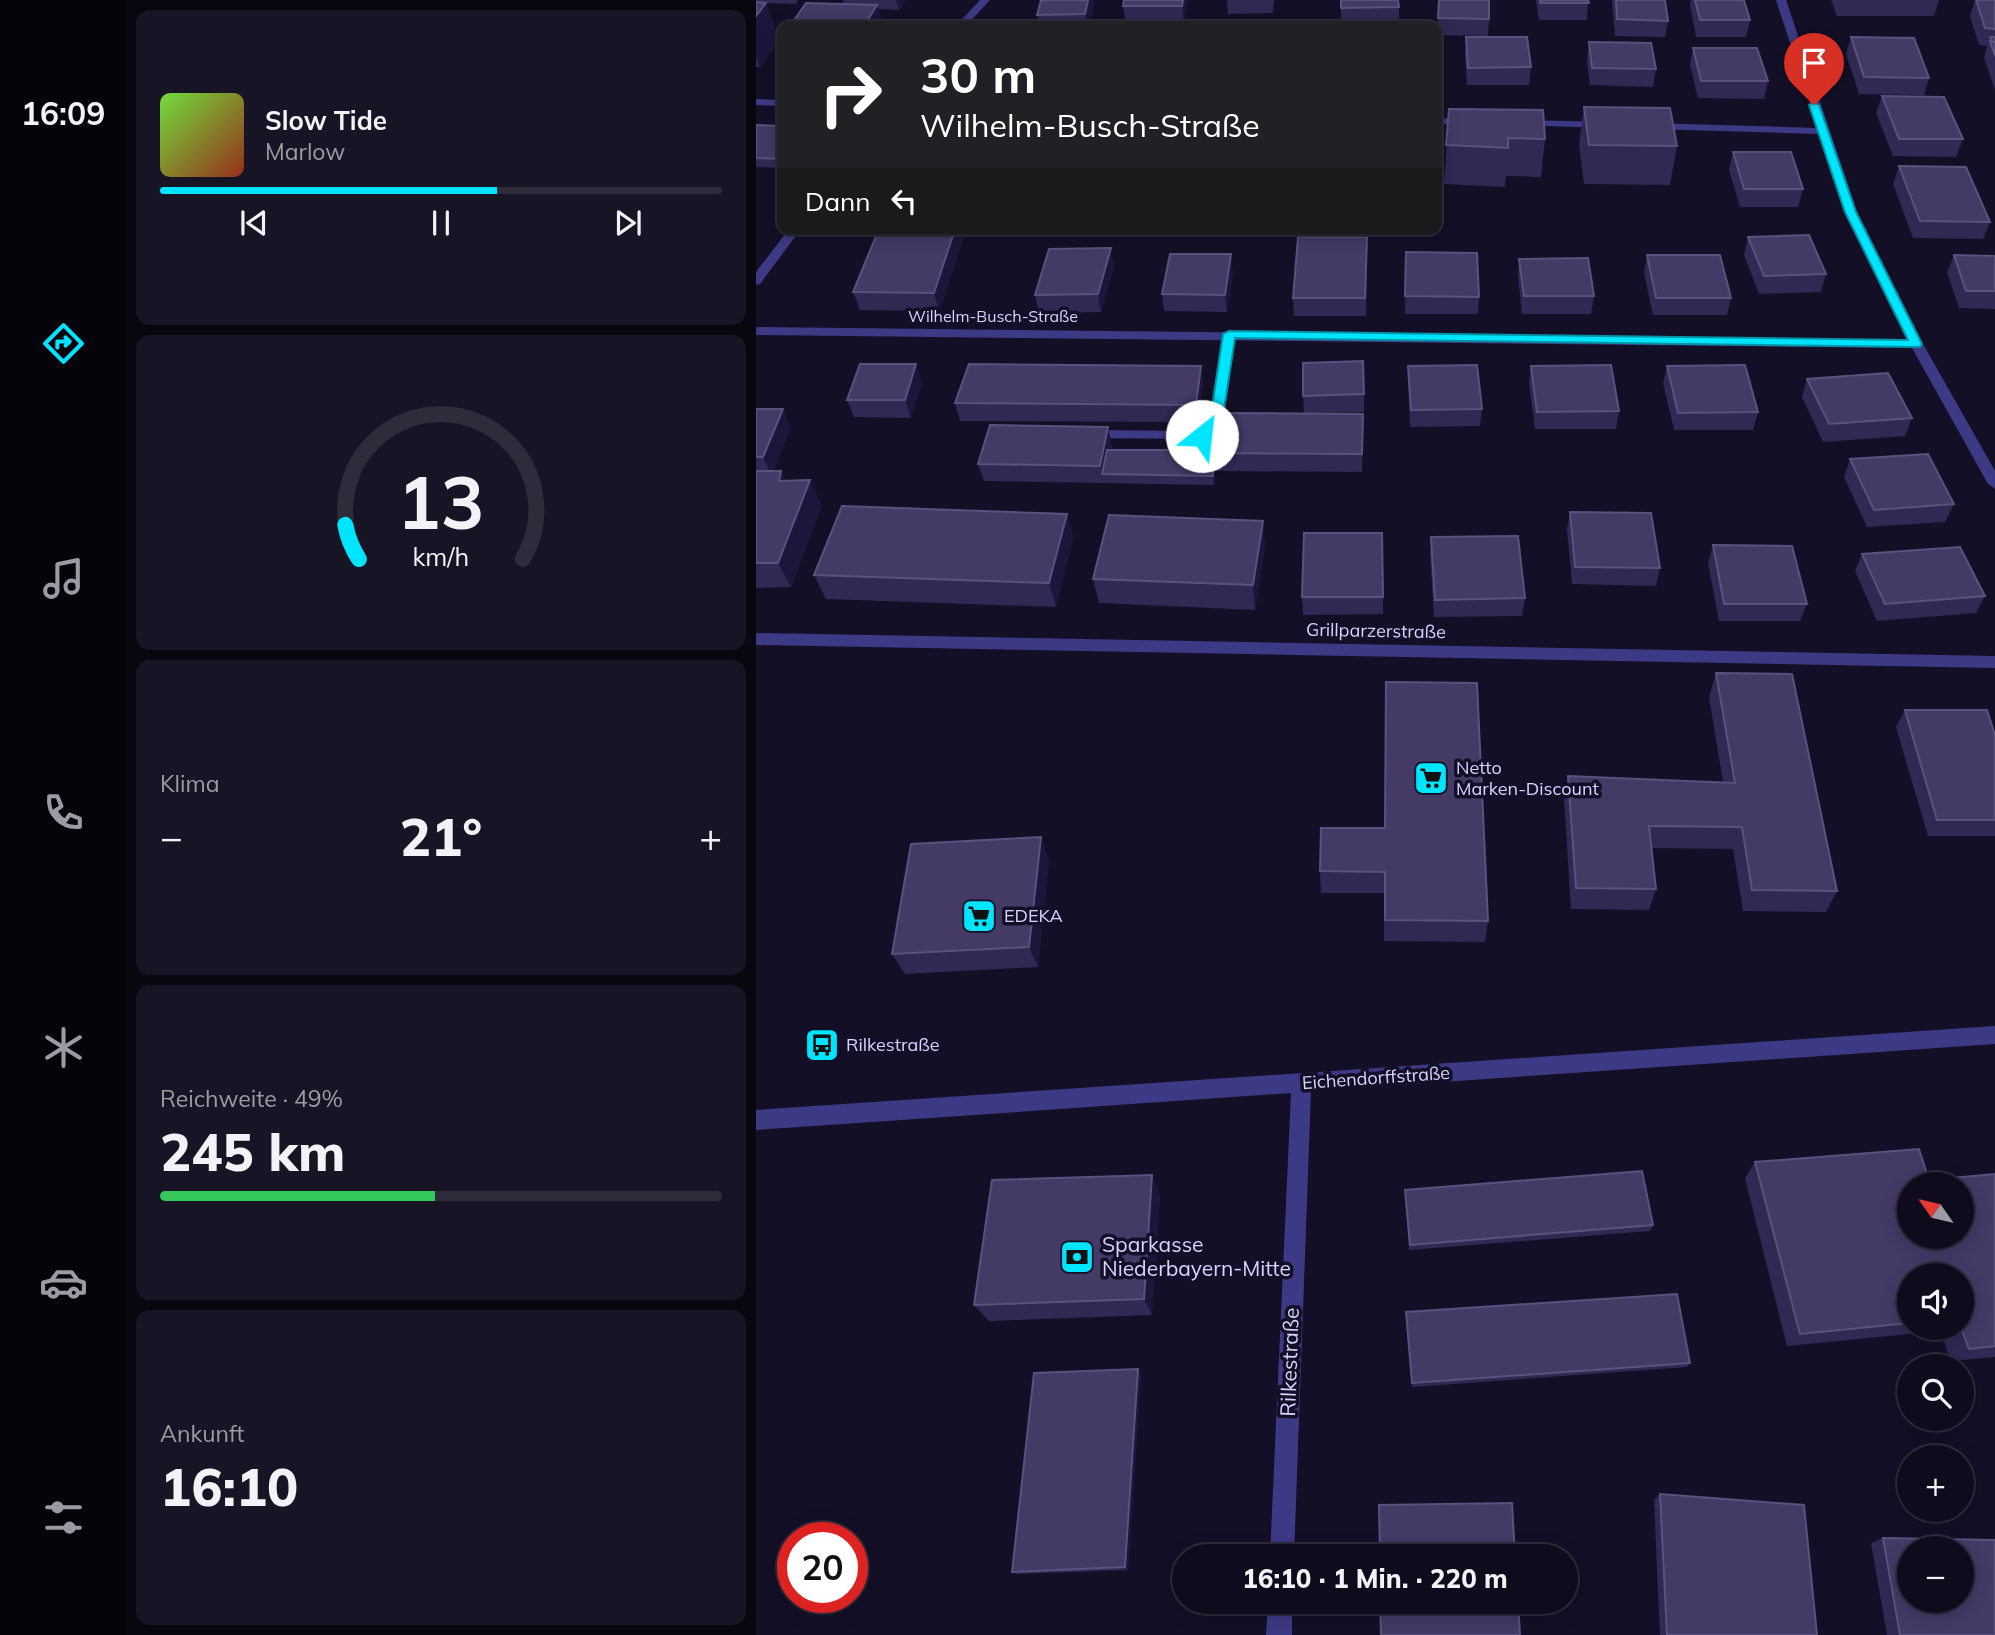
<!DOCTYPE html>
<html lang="de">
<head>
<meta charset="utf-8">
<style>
  body { margin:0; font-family:Mulish,sans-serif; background:#171425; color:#f1f3f6; height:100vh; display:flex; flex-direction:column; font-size:26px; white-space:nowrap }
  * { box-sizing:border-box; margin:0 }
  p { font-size:23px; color:#9b9ba3 }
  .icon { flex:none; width:38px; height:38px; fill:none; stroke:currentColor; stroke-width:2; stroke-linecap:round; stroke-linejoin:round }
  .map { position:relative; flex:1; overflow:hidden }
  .drawer { display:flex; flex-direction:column; gap:10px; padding:10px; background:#08060f; width:630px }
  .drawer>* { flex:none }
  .guide { position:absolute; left:21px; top:21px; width:665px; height:214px; border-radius:14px; box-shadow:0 4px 18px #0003,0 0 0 2px #2e2b3b; background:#202124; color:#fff; overflow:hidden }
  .needle { width:46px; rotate:304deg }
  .controls { position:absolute; left:1141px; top:1172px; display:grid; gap:14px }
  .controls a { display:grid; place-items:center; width:77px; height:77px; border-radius:50%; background:#0e0b1c; box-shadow:0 4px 18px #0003,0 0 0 2px #2e2b3b; font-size:35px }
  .speed { position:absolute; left:21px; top:1522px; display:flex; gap:14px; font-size:35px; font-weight:700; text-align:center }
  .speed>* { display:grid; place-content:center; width:91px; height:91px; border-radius:50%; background:#0e0b1c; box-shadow:0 4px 18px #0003,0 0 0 2px #2e2b3b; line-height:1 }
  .speed .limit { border:10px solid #d22; background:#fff; color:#111 }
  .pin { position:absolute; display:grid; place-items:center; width:60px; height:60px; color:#fff; margin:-72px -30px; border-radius:50% 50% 50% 0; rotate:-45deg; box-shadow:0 0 7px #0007 }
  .pin .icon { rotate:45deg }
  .me { position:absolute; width:77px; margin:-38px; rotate:29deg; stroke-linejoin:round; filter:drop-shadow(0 0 5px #0008) }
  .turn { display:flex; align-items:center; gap:24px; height:147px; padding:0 28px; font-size:32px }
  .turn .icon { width:91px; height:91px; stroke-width:2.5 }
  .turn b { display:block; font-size:49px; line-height:60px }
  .then { display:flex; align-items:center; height:66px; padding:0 28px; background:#0003; gap:14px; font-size:26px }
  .big { font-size:52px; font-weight:800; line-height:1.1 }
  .drawer .widget { flex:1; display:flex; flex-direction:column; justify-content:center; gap:10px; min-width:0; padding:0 24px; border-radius:14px; background:#171425 }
  .drawer .dial { align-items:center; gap:0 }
  .dial svg { height:182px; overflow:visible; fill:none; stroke:#2e2b3b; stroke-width:7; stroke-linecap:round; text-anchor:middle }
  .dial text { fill:#f1f3f6; stroke:none }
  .song { display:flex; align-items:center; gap:21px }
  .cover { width:84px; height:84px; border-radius:10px; background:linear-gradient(135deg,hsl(100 70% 55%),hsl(10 70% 35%)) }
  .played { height:7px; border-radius:4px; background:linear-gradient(90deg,#00e5ff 60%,#2e2b3b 60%) }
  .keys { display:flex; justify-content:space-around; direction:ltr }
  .heat { display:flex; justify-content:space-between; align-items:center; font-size:38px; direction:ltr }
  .charge { height:10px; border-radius:5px; background:linear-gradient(90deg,#34c759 49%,#2e2b3b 0) }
  .trip { position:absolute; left:416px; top:1544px; width:406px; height:70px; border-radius:35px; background:#0e0b1c; box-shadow:0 4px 18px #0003,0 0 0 2px #2e2b3b; font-weight:800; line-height:70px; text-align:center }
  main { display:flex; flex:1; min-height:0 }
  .dock { display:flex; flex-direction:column; width:126px; justify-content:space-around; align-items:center; background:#06040b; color:#9b9ba3 }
  .dock .icon { width:49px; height:49px }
  .dock .current { color:#00e5ff }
  .dock b { font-size:32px; color:#f1f3f6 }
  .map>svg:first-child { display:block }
</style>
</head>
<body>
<main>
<nav class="dock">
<b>16:09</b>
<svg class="icon current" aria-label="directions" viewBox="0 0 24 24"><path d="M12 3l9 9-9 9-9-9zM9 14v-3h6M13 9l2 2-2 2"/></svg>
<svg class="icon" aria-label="music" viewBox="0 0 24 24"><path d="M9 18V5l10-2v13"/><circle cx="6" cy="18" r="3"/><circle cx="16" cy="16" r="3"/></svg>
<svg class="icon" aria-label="phone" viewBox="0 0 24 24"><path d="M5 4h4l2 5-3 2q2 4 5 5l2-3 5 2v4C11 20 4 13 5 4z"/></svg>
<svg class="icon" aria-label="climate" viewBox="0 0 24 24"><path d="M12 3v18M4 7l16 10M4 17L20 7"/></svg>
<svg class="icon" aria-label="car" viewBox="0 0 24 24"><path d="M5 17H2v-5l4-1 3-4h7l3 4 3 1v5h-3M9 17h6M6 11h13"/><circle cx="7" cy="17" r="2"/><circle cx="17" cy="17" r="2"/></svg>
<svg class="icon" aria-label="filters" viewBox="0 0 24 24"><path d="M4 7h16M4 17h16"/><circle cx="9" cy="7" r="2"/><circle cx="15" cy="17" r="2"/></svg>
</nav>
<section class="drawer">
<div class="widget">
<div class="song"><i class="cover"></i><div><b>Slow Tide</b><p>Marlow</p></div></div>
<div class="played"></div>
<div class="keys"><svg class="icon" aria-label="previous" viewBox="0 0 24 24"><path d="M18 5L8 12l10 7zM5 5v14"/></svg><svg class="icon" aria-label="pause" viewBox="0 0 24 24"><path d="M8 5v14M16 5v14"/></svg><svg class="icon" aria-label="next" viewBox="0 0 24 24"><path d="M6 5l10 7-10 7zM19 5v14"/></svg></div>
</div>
<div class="widget dial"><svg viewBox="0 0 100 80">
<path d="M14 69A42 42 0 1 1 86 69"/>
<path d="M14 69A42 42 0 0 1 8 54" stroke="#00e5ff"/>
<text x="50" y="56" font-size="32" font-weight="700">13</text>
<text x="50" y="72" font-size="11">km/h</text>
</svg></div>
<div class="widget"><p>Klima</p>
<div class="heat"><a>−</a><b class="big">21°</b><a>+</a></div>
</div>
<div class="widget"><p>Reichweite · 49%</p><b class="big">245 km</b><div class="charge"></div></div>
<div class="widget"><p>Ankunft</p><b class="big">16:10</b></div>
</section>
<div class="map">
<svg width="1239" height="1635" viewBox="0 0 1239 1635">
  <rect width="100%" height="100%" fill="#130f26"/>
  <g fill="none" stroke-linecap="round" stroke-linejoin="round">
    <path fill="#3d3a85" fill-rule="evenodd" d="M 473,330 L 480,334 L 468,416 L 451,439 L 327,438 L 325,435 L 332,430 L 442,431 L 454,415 L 466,334 Z"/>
    <path fill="#3d3a85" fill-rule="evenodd" d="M 224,0 L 234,0 L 210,26 L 200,26 Z
      M 1020,0 L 1030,0 L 1101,212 L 1167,344 L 1239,471 L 1239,489 L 1232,484 L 1156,348 L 0,335 L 0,327 L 1151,340 L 1089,212 L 1064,134 L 895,129 L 889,126 L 895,123 L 1062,128 Z
      M 0,99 L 26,100 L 26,106 L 0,105 Z
      M 681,118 L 716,119 L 722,122 L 716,125 L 681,124 Z
      M 765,120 L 849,122 L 855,125 L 849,128 L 761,125 L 759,123 Z
      M 33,229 L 45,229 L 4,284 L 0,285 L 0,272 Z
      M 0,633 L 1239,656 L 1239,668 L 0,645 Z
      M 1239,1026 L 1239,1044 L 555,1091 L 538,1556 L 514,1556 L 535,1093 L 0,1130 L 0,1110 Z
      M 512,1601 L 536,1601 L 536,1635 L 510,1635 Z"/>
  </g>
  <path fill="#312854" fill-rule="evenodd" d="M 0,0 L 42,0 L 40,4 L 10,3 L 23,40 L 4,67 L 0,67 Z
    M 87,0 L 149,0 L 143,10 L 122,9 L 127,26 L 88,4 Z
    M 431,0 L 428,23 L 370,23 L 367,6 Z
    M 471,0 L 518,0 L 517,13 L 472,14 Z
    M 585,0 L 643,7 L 643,24 L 585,25 Z
    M 683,0 L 733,19 L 732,36 L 681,35 Z
    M 780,0 L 832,0 L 831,20 L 783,20 Z
    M 856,0 L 909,0 L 912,21 L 909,37 L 859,36 Z
    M 935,0 L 988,0 L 994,20 L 990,37 L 940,37 L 934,5 Z
    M 1075,0 L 1183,0 L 1178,16 L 1081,16 Z
    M 1219,0 L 1239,0 L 1239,90 L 1228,58 L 1231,46 L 1223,45 L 1214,16 Z
    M 338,2 L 333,26 L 284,26 L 281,15 Z
    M 710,37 L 775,67 L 773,85 L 711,85 L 709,54 Z
    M 1095,37 L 1173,78 L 1168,95 L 1103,94 L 1090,54 Z
    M 833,42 L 900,69 L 897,87 L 834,85 L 831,60 Z
    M 937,48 L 1012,81 L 1008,99 L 942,98 L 934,65 Z
    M 1126,96 L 1207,139 L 1200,157 L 1137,156 L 1120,113 Z
    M 828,107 L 921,146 L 914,185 L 828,184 L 823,145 Z
    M 693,109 L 789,139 L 785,177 L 750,176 L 749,187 L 688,184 Z
    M 0,125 L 26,126 L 26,168 L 0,167 Z
    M 977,152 L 1047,189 L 1042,207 L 984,207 L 973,170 Z
    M 1143,166 L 1234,222 L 1227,239 L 1157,238 L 1137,184 Z
    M 123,229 L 208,229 L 209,234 L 183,311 L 104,310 L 97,292 Z
    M 992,237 L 1070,274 L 1065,292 L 1003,294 L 988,255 Z
    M 650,252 L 723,297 L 722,314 L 649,314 Z
    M 611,255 L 610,316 L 538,316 L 537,298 Z
    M 891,255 L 975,298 L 971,315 L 897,315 L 888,273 Z
    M 1198,255 L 1239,256 L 1239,309 L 1203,308 L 1191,272 Z
    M 763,259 L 838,296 L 835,314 L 766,314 L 762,276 Z
    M 358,266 L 345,312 L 283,313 L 279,295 Z
    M 477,272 L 471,312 L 408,311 L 406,294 Z
    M 445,366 L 447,384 L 442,422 L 204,421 L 199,403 Z
    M 652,366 L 726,409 L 724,426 L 654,427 L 652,383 Z
    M 775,366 L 863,411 L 860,429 L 779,429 L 773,383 Z
    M 911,366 L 1002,412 L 997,430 L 918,430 L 907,383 Z
    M 1051,379 L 1156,418 L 1149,436 L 1067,442 L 1046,397 Z
    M 166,382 L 155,418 L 98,417 L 91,400 Z
    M 608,394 L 608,412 L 548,413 L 547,396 Z
    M 0,409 L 35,427 L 17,471 L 25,471 L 30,481 L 66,505 L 35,587 L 0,588 Z
    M 607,432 L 606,472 L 459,471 L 458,485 L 228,481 L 222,464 L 356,445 L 355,450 L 457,450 Z
    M 1094,459 L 1198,504 L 1189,522 L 1111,527 L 1088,477 Z
    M 814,512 L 904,568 L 900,586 L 816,584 L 811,529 Z
    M 311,514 L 317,538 L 300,607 L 70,599 L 58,575 Z
    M 507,521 L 509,546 L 499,610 L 343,603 L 337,579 Z
    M 675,537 L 769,598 L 766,616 L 678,617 L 674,555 Z
    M 957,545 L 1051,604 L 1044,621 L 963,621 L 952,563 Z
    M 1106,554 L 1229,596 L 1220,613 L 1121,621 L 1099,571 Z
    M 546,597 L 627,597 L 627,614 L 547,615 Z
    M 960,673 L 1081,891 L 1070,912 L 987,911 L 977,849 L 895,848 L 900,889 L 893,910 L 815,909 L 808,799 L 812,776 L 967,782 L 953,697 Z
    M 1149,710 L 1239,735 L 1239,836 L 1172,836 L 1140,727 Z
    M 565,828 L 732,921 L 729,942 L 628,941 L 628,893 L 565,893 L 564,871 Z
    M 293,859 L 282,967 L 149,974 L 136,954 Z
    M 999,1162 L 1173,1180 L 1239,1174 L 1239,1357 L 1195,1361 L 1184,1331 L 1031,1346 L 989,1178 ZM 1153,1276 L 1206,1276 L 1206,1328 L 1153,1328 Z
    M 396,1175 L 404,1195 L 396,1315 L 233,1321 L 218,1305 Z
    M 649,1190 L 897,1225 L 894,1231 L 653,1250 Z
    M 650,1312 L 934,1363 L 931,1367 L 656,1387 Z
    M 385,1374 L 372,1570 L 261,1574 L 256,1572 Z
    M 904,1494 L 1061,1635 L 904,1635 L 898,1500 Z
    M 1127,1538 L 1239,1635 L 1131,1635 L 1115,1543 Z"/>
  <path fill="#1d163a" d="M 140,0 L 149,0 L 143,10 Z
    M 332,0 L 338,0 L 338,2 L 333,26 L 331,26 L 329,14 Z
    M 427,0 L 431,0 L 428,23 L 426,6 Z
    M 10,3 L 23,40 L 4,67 L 0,56 L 0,16 Z
    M 121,5 L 127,26 L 108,26 Z
    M 199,229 L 208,229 L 209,234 L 183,311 L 178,293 Z
    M 355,248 L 358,266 L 345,312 L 342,294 Z
    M 475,254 L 477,272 L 471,312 L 469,295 Z
    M 160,364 L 166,382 L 155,418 L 149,400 Z
    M 445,366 L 447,384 L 442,422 L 440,405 Z
    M 27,409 L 35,427 L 15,475 L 7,457 Z
    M 352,427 L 356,445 L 350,474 L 346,474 L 344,466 Z
    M 458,461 L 459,471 L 458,485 L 457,476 Z
    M 25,471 L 37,496 L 23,481 Z
    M 54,480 L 66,505 L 35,587 L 22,563 Z
    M 311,514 L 317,538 L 300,607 L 293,583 Z
    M 507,521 L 509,546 L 499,610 L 497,585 Z
    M 285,837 L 293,859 L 282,967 L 273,947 Z
    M 396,1175 L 404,1195 L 396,1315 L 388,1299 Z
    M 382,1369 L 385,1374 L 372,1570 L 369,1567 Z"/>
  <path fill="#433a66" stroke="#5a527e" stroke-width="2" fill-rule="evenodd" d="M 285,0 L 332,0 L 329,14 L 281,15 Z
    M 368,0 L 427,0 L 426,6 L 367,6 Z
    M 585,0 L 642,0 L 643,7 L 585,8 Z
    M 683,0 L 733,0 L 733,19 L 682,18 Z
    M 784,0 L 832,0 L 833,3 L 784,3 Z
    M 860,0 L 909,0 L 912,21 L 861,19 Z
    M 939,0 L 988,0 L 994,20 L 944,20 Z
    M 1220,0 L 1239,0 L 1239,29 L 1229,28 Z
    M 0,2 L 10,3 L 0,16 Z
    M 50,3 L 121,5 L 108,26 L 34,26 Z
    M 710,37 L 771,37 L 775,67 L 712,68 Z
    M 1095,37 L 1158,38 L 1173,78 L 1108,77 Z
    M 1234,37 L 1239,37 L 1239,42 L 1236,42 Z
    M 1234,41 L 1239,42 L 1239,56 Z
    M 833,42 L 895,43 L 900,69 L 836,68 Z
    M 937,48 L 1001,48 L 1012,81 L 945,81 Z
    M 1126,96 L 1188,97 L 1207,139 L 1143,139 Z
    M 828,107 L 914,108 L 921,146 L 833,145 Z
    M 693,109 L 787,110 L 789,139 L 752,138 L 752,148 L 690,145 Z
    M 0,125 L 26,126 L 26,159 L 0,158 Z
    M 977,152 L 1035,152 L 1047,189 L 988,189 Z
    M 1143,166 L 1210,167 L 1234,222 L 1164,221 Z
    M 123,229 L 199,229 L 178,293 L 97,292 Z
    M 1053,235 L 1070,274 L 1008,276 L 992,237 Z
    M 542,237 L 611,237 L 609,298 L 537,298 Z
    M 355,248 L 342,294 L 279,295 L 293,249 Z
    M 650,252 L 721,253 L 723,297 L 649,296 Z
    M 414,254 L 475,254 L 469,295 L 406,294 Z
    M 891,255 L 964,255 L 975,298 L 900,298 Z
    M 1198,255 L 1239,256 L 1239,291 L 1210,291 Z
    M 832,258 L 838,296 L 768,296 L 763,259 Z
    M 607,361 L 608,394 L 547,396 L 547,363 Z
    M 104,364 L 160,364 L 149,400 L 91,400 Z
    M 213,364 L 445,366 L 440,405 L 199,403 Z
    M 721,365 L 726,409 L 655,410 L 652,366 Z
    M 855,365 L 863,411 L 781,412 L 775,366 Z
    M 989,365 L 1002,412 L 922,413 L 911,366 Z
    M 1132,373 L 1156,418 L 1073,424 L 1051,379 Z
    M 0,409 L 27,409 L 7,457 L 0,457 Z
    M 462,413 L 607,414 L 606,454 L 457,453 Z
    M 234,425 L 352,427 L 344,466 L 222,464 Z
    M 351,450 L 457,450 L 458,461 L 457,476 L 346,474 Z
    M 1172,454 L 1198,504 L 1118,510 L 1094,459 Z
    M 0,471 L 25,471 L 23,481 L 54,480 L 22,563 L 0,563 Z
    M 86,506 L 311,514 L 293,583 L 58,575 Z
    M 814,512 L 895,513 L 904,568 L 819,567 Z
    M 353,515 L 507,521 L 497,585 L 337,579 Z
    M 548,533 L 626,533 L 627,597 L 546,597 Z
    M 762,536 L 769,598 L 679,600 L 675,537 Z
    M 957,545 L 1036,546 L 1051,604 L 968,604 Z
    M 1204,547 L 1229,596 L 1129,604 L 1106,554 Z
    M 960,673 L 1036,674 L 1081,891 L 996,890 L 986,827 L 893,826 L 900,889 L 820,888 L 812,776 L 979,783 Z
    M 630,682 L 721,683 L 732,921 L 629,920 L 629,872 L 564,871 L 565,828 L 629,828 Z
    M 1149,710 L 1231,710 L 1239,735 L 1239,820 L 1181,820 Z
    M 285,837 L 273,947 L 136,954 L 155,844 Z
    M 1163,1149 L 1173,1180 L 1239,1174 L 1239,1346 L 1213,1349 L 1205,1328 L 1206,1276 L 1153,1276 L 1153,1323 L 1044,1334 L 999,1162 ZM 1153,1185 L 1206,1185 L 1206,1237 L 1153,1237 Z
    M 886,1171 L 897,1225 L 654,1245 L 649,1190 Z
    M 396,1175 L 388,1299 L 218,1305 L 236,1180 Z
    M 921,1294 L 934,1363 L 656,1383 L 650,1312 Z
    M 382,1369 L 369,1567 L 256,1572 L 278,1373 Z
    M 904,1494 L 1048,1505 L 1061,1635 L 911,1635 Z
    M 756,1503 L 759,1556 L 624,1556 L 623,1505 Z
    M 1127,1538 L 1239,1540 L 1239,1635 L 1144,1635 ZM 1153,1549 L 1206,1549 L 1206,1601 L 1153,1601 Z
    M 624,1601 L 762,1601 L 764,1635 L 625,1635 Z"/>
  <path fill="#00e5ff" stroke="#0095a6" stroke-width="2" d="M 1058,102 L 1063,105 L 1100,212 L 1166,344 L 1164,347 L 479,338 L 467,416 L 451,439 L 440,436 L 455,415 L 467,334 L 473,331 L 1152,340 L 1089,212 L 1053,105 Z"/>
  <defs>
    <g id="supermarket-square" transform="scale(1.75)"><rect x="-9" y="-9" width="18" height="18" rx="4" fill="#00e5ff" stroke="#130f26"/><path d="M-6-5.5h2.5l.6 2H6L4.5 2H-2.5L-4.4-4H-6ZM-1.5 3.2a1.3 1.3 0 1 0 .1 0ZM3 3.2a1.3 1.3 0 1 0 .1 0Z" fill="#111"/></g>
    <g id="bus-square" transform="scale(1.75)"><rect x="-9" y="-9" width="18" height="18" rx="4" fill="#00e5ff" stroke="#130f26"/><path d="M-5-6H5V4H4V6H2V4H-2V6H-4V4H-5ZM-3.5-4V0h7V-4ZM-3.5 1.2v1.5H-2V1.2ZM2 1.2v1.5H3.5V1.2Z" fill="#111"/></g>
    <g id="bank-square" transform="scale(1.75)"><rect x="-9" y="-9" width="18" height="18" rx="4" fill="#00e5ff" stroke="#130f26"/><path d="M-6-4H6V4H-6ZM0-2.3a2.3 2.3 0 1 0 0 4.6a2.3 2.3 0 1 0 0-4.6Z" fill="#111"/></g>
  </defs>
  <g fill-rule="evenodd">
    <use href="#supermarket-square" x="675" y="778"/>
    <use href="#supermarket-square" x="223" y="916"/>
    <use href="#bus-square" x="66" y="1045"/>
    <use href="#bank-square" x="321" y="1257"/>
  </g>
  <g text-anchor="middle" stroke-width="7" stroke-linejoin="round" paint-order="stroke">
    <g font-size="16" fill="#d9d4ff" stroke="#130f26">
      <text x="237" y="322">Wilhelm-Busch-Straße</text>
    </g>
    <g font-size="18" fill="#d9d4ff" stroke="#130f26">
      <text transform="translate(620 631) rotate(1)" y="6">Grillparzerstraße</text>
      <text transform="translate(620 1078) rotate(-4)" y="6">Eichendorffstraße</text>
    </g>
    <g font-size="18" fill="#d9d4ff" stroke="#130f26" text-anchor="start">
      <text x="700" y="774">Netto<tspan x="700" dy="21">Marken-Discount</tspan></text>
      <text x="248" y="922">EDEKA</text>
      <text x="90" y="1051">Rilkestraße</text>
    </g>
    <g font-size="21" fill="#d9d4ff" stroke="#130f26" text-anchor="start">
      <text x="346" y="1252">Sparkasse<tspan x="346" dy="24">Niederbayern-Mitte</tspan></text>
    </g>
    <g font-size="21" fill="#d9d4ff" stroke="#130f26">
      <text transform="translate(534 1362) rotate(-88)" y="7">Rilkestraße</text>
    </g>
  </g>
</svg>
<div class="controls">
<a><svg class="needle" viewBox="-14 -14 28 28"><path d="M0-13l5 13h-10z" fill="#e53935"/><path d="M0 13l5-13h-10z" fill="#9b9ba3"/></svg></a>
<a><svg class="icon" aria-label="sound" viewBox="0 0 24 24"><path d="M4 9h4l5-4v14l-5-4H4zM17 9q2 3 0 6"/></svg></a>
<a><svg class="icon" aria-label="search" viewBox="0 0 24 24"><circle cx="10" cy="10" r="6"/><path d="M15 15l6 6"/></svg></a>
<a>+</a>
<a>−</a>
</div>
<div class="speed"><div class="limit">20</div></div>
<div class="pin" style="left:1058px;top:105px;background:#d93025"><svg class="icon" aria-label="arrive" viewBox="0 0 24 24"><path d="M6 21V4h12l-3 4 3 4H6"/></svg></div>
<svg class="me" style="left:446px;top:436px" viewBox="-20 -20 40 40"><circle r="19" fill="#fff"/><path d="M0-13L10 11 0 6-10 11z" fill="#00e5ff"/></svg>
<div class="trip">16:10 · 1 Min. · 220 m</div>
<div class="guide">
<div class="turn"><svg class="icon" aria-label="right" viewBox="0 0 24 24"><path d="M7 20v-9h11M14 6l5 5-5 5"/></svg><div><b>30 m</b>Wilhelm-Busch-Straße</div></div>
<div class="then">Dann<svg class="icon" aria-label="left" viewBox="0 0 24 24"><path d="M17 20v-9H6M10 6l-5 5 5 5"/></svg></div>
</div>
</div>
</main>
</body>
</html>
